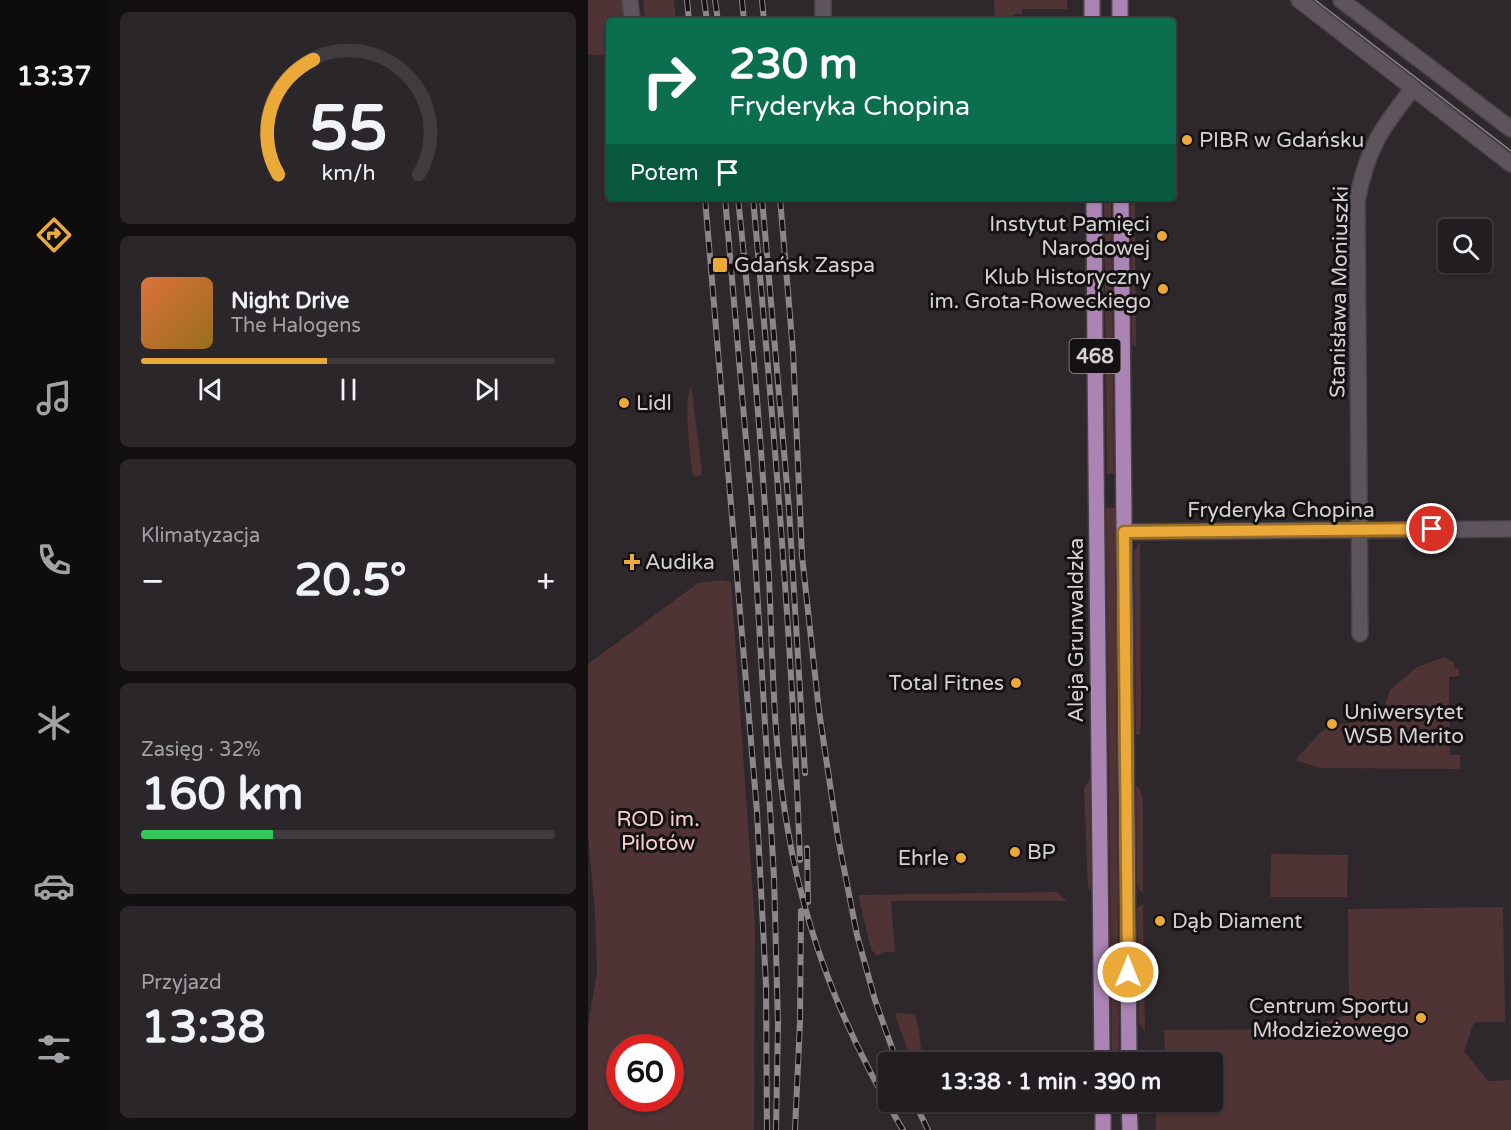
<!DOCTYPE html>
<html lang="pl">
<head>
<meta charset="utf-8">
<style>
  body { margin:0; font-family:"Varela Round",sans-serif; background:#2a262a; color:#f1f3f6; height:100vh; display:flex; flex-direction:column; font-size:22px; white-space:nowrap }
  * { box-sizing:border-box; margin:0 }
  p { font-size:20px; color:#a2a2a5 }
  .icon { flex:none; width:33px; height:33px; fill:none; stroke:currentColor; stroke-width:2; stroke-linecap:round; stroke-linejoin:round }
  .map { position:relative; flex:1; overflow:hidden }
  .sheet { display:flex; flex-direction:column; gap:12px; padding:12px; background:#131012; width:480px }
  .sheet>* { flex:none }
  .guide { position:absolute; left:18px; top:18px; width:570px; height:183px; border-radius:6px; box-shadow:0 2px 4px #0004,0 0 0 2px #3f3b3f; background:#0b6e4f; color:#fff; overflow:hidden }
  .tools { position:absolute; left:850px; top:219px; display:grid; gap:12px }
  .tools a { display:grid; place-items:center; width:54px; height:54px; border-radius:6px; background:#221d21; box-shadow:0 2px 4px #0004,0 0 0 2px #3f3b3f; font-size:30px }
  .speed { position:absolute; left:18px; top:1034px; display:flex; gap:12px; font-size:30px; font-weight:700; text-align:center }
  .speed>* { display:grid; place-content:center; width:78px; height:78px; border-radius:50%; background:#221d21; box-shadow:0 2px 4px #0004,0 0 0 2px #3f3b3f; line-height:1 }
  .speed .limit { border:9px solid #d22; background:#fff; color:#111 }
  .pin { position:absolute; display:grid; place-items:center; width:51px; height:51px; color:#fff; margin:-26px; border:3px solid #fff; border-radius:50%; box-shadow:0 2px 6px #0007 }
  .me { position:absolute; width:66px; margin:-33px; rotate:0deg; stroke-linejoin:round; filter:drop-shadow(0 0 4px #0008) }
  .turn { display:flex; align-items:center; gap:21px; height:126px; padding:0 24px; font-size:27px }
  .turn .icon { width:78px; height:78px; stroke-width:2.5 }
  .turn b { display:block; font-size:42px; line-height:51px }
  .then { display:flex; align-items:center; height:57px; padding:0 24px; background:#0003; gap:12px; font-size:22px }
  .big { font-size:45px; font-weight:700; line-height:1.1 }
  .sheet .card { flex:1; display:flex; flex-direction:column; justify-content:center; gap:9px; min-width:0; padding:0 21px; border-radius:9px; background:#2a262a }
  .sheet .dial { align-items:center; gap:0 }
  .dial svg { height:156px; overflow:visible; fill:none; stroke:#3f3b3f; stroke-width:7; stroke-linecap:round; text-anchor:middle }
  .dial text { fill:#f1f3f6; stroke:none }
  .song { display:flex; align-items:center; gap:18px }
  .cover { width:72px; height:72px; border-radius:9px; background:linear-gradient(135deg,hsl(20 70% 55%),hsl(40 70% 35%)) }
  .played { height:6px; border-radius:3px; background:linear-gradient(90deg,#eba93a 45%,#3f3b3f 45%) }
  .keys { display:flex; justify-content:space-around; direction:ltr }
  .heat { display:flex; justify-content:space-between; align-items:center; font-size:33px; direction:ltr }
  .charge { height:9px; border-radius:4px; background:linear-gradient(90deg,#34c759 32%,#3f3b3f 0) }
  .trip { position:absolute; left:290px; top:1052px; width:345px; height:60px; border-radius:6px; background:#221d21; box-shadow:0 2px 4px #0004,0 0 0 2px #3f3b3f; font-weight:700; line-height:60px; text-align:center }
  main { display:flex; flex:1; min-height:0 }
  .tabs { display:flex; flex-direction:column; width:108px; justify-content:space-around; align-items:center; background:#0e0c0d; color:#a2a2a5 }
  .tabs .icon { width:42px; height:42px }
  .tabs .on { color:#eba93a }
  .tabs b { font-size:27px; color:#f1f3f6 }
  .map>svg:first-child { display:block }
</style>
</head>
<body>
<main>
<nav class="tabs">
<b>13:37</b>
<svg class="icon on" aria-label="directions" viewBox="0 0 24 24"><path d="M12 3l9 9-9 9-9-9zM9 14v-3h6M13 9l2 2-2 2"/></svg>
<svg class="icon" aria-label="music" viewBox="0 0 24 24"><path d="M9 18V5l10-2v13"/><circle cx="6" cy="18" r="3"/><circle cx="16" cy="16" r="3"/></svg>
<svg class="icon" aria-label="phone" viewBox="0 0 24 24"><path d="M5 4h4l2 5-3 2q2 4 5 5l2-3 5 2v4C11 20 4 13 5 4z"/></svg>
<svg class="icon" aria-label="climate" viewBox="0 0 24 24"><path d="M12 3v18M4 7l16 10M4 17L20 7"/></svg>
<svg class="icon" aria-label="car" viewBox="0 0 24 24"><path d="M5 17H2v-5l4-1 3-4h7l3 4 3 1v5h-3M9 17h6M6 11h13"/><circle cx="7" cy="17" r="2"/><circle cx="17" cy="17" r="2"/></svg>
<svg class="icon" aria-label="filters" viewBox="0 0 24 24"><path d="M4 7h16M4 17h16"/><circle cx="9" cy="7" r="2"/><circle cx="15" cy="17" r="2"/></svg>
</nav>
<section class="sheet">
<div class="card dial"><svg viewBox="0 0 100 80">
<path d="M14 69A42 42 0 1 1 86 69"/>
<path d="M14 69A42 42 0 0 1 32 10" stroke="#eba93a"/>
<text x="50" y="56" font-size="32" font-weight="700">55</text>
<text x="50" y="72" font-size="11">km/h</text>
</svg></div>
<div class="card">
<div class="song"><i class="cover"></i><div><b>Night Drive</b><p>The Halogens</p></div></div>
<div class="played"></div>
<div class="keys"><svg class="icon" aria-label="previous" viewBox="0 0 24 24"><path d="M18 5L8 12l10 7zM5 5v14"/></svg><svg class="icon" aria-label="pause" viewBox="0 0 24 24"><path d="M8 5v14M16 5v14"/></svg><svg class="icon" aria-label="next" viewBox="0 0 24 24"><path d="M6 5l10 7-10 7zM19 5v14"/></svg></div>
</div>
<div class="card"><p>Klimatyzacja</p>
<div class="heat"><a>−</a><b class="big">20.5°</b><a>+</a></div>
</div>
<div class="card"><p>Zasięg · 32%</p><b class="big">160 km</b><div class="charge"></div></div>
<div class="card"><p>Przyjazd</p><b class="big">13:38</b></div>
</section>
<div class="map">
<svg width="923" height="1130" viewBox="0 0 923 1130">
  <rect width="100%" height="100%" fill="#2e272c"/>
  <path fill="#503334" fill-rule="evenodd" d="M 0,0 L 35,0 L 35,21 L 21,21 L 21,56 L 0,54 Z
    M 55,0 L 86,0 L 88,21 L 57,21 Z
    M 406,0 L 479,0 L 479,9 L 434,9 L 434,14 L 426,14 L 421,21 L 407,21 Z
    M 516,198 L 523,198 L 526,474 L 519,474 Z
    M 543,198 L 547,198 L 548,347 L 544,343 Z
    M 103,385 L 114,471 L 113,475 L 109,477 L 105,476 C 102,454 95,405 103,385 Z
    M 518,508 L 527,508 L 531,1062 L 524,1062 Z
    M 552,541 L 553,721 L 552,735 L 548,735 L 546,552 Z
    M 134,580 L 143,582 L 167,924 L 166,1130 L 0,1130 L 0,1026 L 9,972 L 7,911 L 0,835 L 0,664 L 110,583 ZM 32,1047 L 82,1047 L 82,1098 L 32,1098 Z
    M 857,657 L 865,662 L 867,668 L 871,669 L 871,676 L 861,677 L 862,755 L 872,755 L 872,769 L 733,768 L 709,761 L 709,758 L 732,733 L 742,726 L 782,720 L 788,716 L 795,710 L 802,690 L 829,667 Z
    M 502,779 L 503,883 L 502,890 L 500,888 L 496,788 Z
    M 548,786 L 552,789 L 555,799 L 555,893 L 551,890 L 549,883 Z
    M 683,854 L 760,855 L 759,897 L 682,897 Z
    M 468,892 L 479,901 L 303,901 L 307,952 L 296,952 L 289,956 L 283,949 L 270,895 Z
    M 552,905 L 555,905 L 557,1031 L 551,1023 L 549,909 Z
    M 915,907 L 917,1022 L 886,1022 L 876,1051 L 900,1081 L 923,1080 L 923,1130 L 568,1130 L 568,1101 L 624,1101 L 624,1062 L 570,1062 L 571,1054 L 577,1053 L 576,1030 L 718,1029 L 761,1014 L 760,909 Z
    M 309,1013 L 327,1014 C 332,1030 332,1046 335,1062 L 324,1062 L 307,1015 Z"/>
  <g fill="none" stroke-linecap="round" stroke-linejoin="round">
    <g stroke="#484246" stroke-width="18">
      <path id="minor" d="M 42,0 L 44,21
        M 235,0 L 235,21
        M 711,0 L 923,164
        M 753,0 L 923,129
        M 536,532 L 923,529
        M 772,634 L 769,201 C 779,148 793,129 825,88"/>
    </g>
    <g stroke="#484246" stroke-width="18">
      <path id="major" d="M 504,0 L 504,21
        M 532,21 L 532,0
        M 506,198 C 508,486 509,774 514,1062
        M 533,198 L 541,1062
        M 515,1101 L 515,1130
        M 541,1101 L 542,1130"/>
    </g>
    <use href="#minor" stroke="#5d555b" stroke-width="15"/>
    <use href="#major" stroke="#ac84b4" stroke-width="15"/>
    <path stroke="#8c868a" stroke-width="1.5" d="M 727,0 L 923,151"/>
    <g stroke="#8c868a" stroke-width="6">
      <path id="rail" d="M 99,0 L 101,21
        M 116,0 L 119,21
        M 127,0 L 130,21
        M 154,0 L 156,21
        M 174,0 L 176,21
        M 117,198 L 169,812 L 178,985 L 179,1130
        M 137,198 L 165,521 L 186,877 L 190,1024 L 188,1130
        M 150,198 C 162,311 172,425 179,538 C 185,636 183,735 200,831 C 218,937 259,1038 315,1130
        M 165,198 C 185,418 204,639 212,860
        M 174,198 L 201,509 L 217,773
        M 192,198 L 205,351 L 214,556 L 231,711 L 250,838 L 269,935 L 287,1000 L 309,1062
        M 219,848 L 220,902
        M 326,1101 L 340,1130
        M 207,1130 L 212,1022 L 213,911"/>
    </g>
    <use href="#rail" stroke="#141113" stroke-width="4" stroke-dasharray="11" stroke-linecap="butt"/>
  </g>
  <g fill="none" stroke-linecap="round" stroke-linejoin="round">
    <g stroke="#996e26" stroke-width="15">
      <path id="route" d="M 540,972 L 536,532 L 844,529"/>
    </g>
    <use href="#route" stroke="#eba93a" stroke-width="10"/>
  </g>
  <g fill="#eba93a" stroke="#141113" stroke-width="2">
    <circle cx="599" cy="140" r="6"/>
    <circle cx="574" cy="236" r="6"/>
    <rect x="124" y="257" width="16" height="16" rx="3"/>
    <circle cx="575" cy="289" r="6"/>
    <circle cx="36" cy="403" r="6"/>
    <path d="M41 553h6v6h6v6h-6v6h-6v-6h-6v-6h6z"/>
    <circle cx="428" cy="683" r="6"/>
    <circle cx="744" cy="724" r="6"/>
    <circle cx="427" cy="852" r="6"/>
    <circle cx="373" cy="858" r="6"/>
    <circle cx="572" cy="921" r="6"/>
    <circle cx="833" cy="1018" r="6"/>
  </g>
  <g text-anchor="middle" stroke-width="6" stroke-linejoin="round" paint-order="stroke">
    <rect fill="#141113" stroke="#9c979a" stroke-width="1.5" x="481.5" y="339" width="51" height="34" rx="4.5"/>
    <g font-size="20" font-weight="bold" fill="#d6d1d4">
      <text x="507" y="363">468</text>
    </g>
    <g font-size="21" fill="#d6d1d4" stroke="#141113" text-anchor="start">
      <text x="611" y="147">PIBR w Gdańsku</text>
      <text x="562" y="231" text-anchor="end">Instytut Pamięci<tspan x="562" dy="24">Narodowej</tspan></text>
      <text x="146" y="272">Gdańsk Zaspa</text>
      <text x="563" y="284" text-anchor="end">Klub Historyczny<tspan x="563" dy="24">im. Grota-Roweckiego</tspan></text>
      <text x="48" y="410">Lidl</text>
      <text x="57" y="569">Audika</text>
      <text x="416" y="690" text-anchor="end">Total Fitnes</text>
      <text x="756" y="719">Uniwersytet<tspan x="756" dy="24">WSB Merito</tspan></text>
      <text x="439" y="859">BP</text>
      <text x="361" y="865" text-anchor="end">Ehrle</text>
      <text x="584" y="928">Dąb Diament</text>
      <text x="821" y="1013" text-anchor="end">Centrum Sportu<tspan x="821" dy="24">Młodzieżowego</tspan></text>
    </g>
    <g font-size="21" fill="#d6d1d4" stroke="#141113">
      <text transform="translate(751 292) rotate(-89)" y="7">Stanisława Moniuszki</text>
      <text x="693" y="517">Fryderyka Chopina</text>
      <text transform="translate(488 630) rotate(-90)" y="7">Aleja Grunwaldzka</text>
    </g>
    <g font-size="21" fill="#facfd0" stroke="#141113">
      <text x="70" y="826">ROD im.<tspan x="70" dy="24">Pilotów</tspan></text>
    </g>
  </g>
</svg>
<div class="tools">
<a><svg class="icon" aria-label="search" viewBox="0 0 24 24"><circle cx="10" cy="10" r="6"/><path d="M15 15l6 6"/></svg></a>
</div>
<div class="speed"><div class="limit">60</div></div>
<div class="pin" style="left:844px;top:529px;background:#d93025"><svg class="icon" aria-label="arrive" viewBox="0 0 24 24"><path d="M6 21V4h12l-3 4 3 4H6"/></svg></div>
<svg class="me" style="left:540px;top:972px" viewBox="-20 -20 40 40"><circle r="17" fill="#eba93a" stroke="#fff" stroke-width="3"/><path d="M0-11L8 9 0 5-8 9z" fill="#fff"/></svg>
<div class="trip">13:38 · 1 min · 390 m</div>
<div class="guide">
<div class="turn"><svg class="icon" aria-label="right" viewBox="0 0 24 24"><path d="M7 20v-9h11M14 6l5 5-5 5"/></svg><div><b>230 m</b>Fryderyka Chopina</div></div>
<div class="then">Potem<svg class="icon" aria-label="arrive" viewBox="0 0 24 24"><path d="M6 21V4h12l-3 4 3 4H6"/></svg></div>
</div>
</div>
</main>
</body>
</html>
